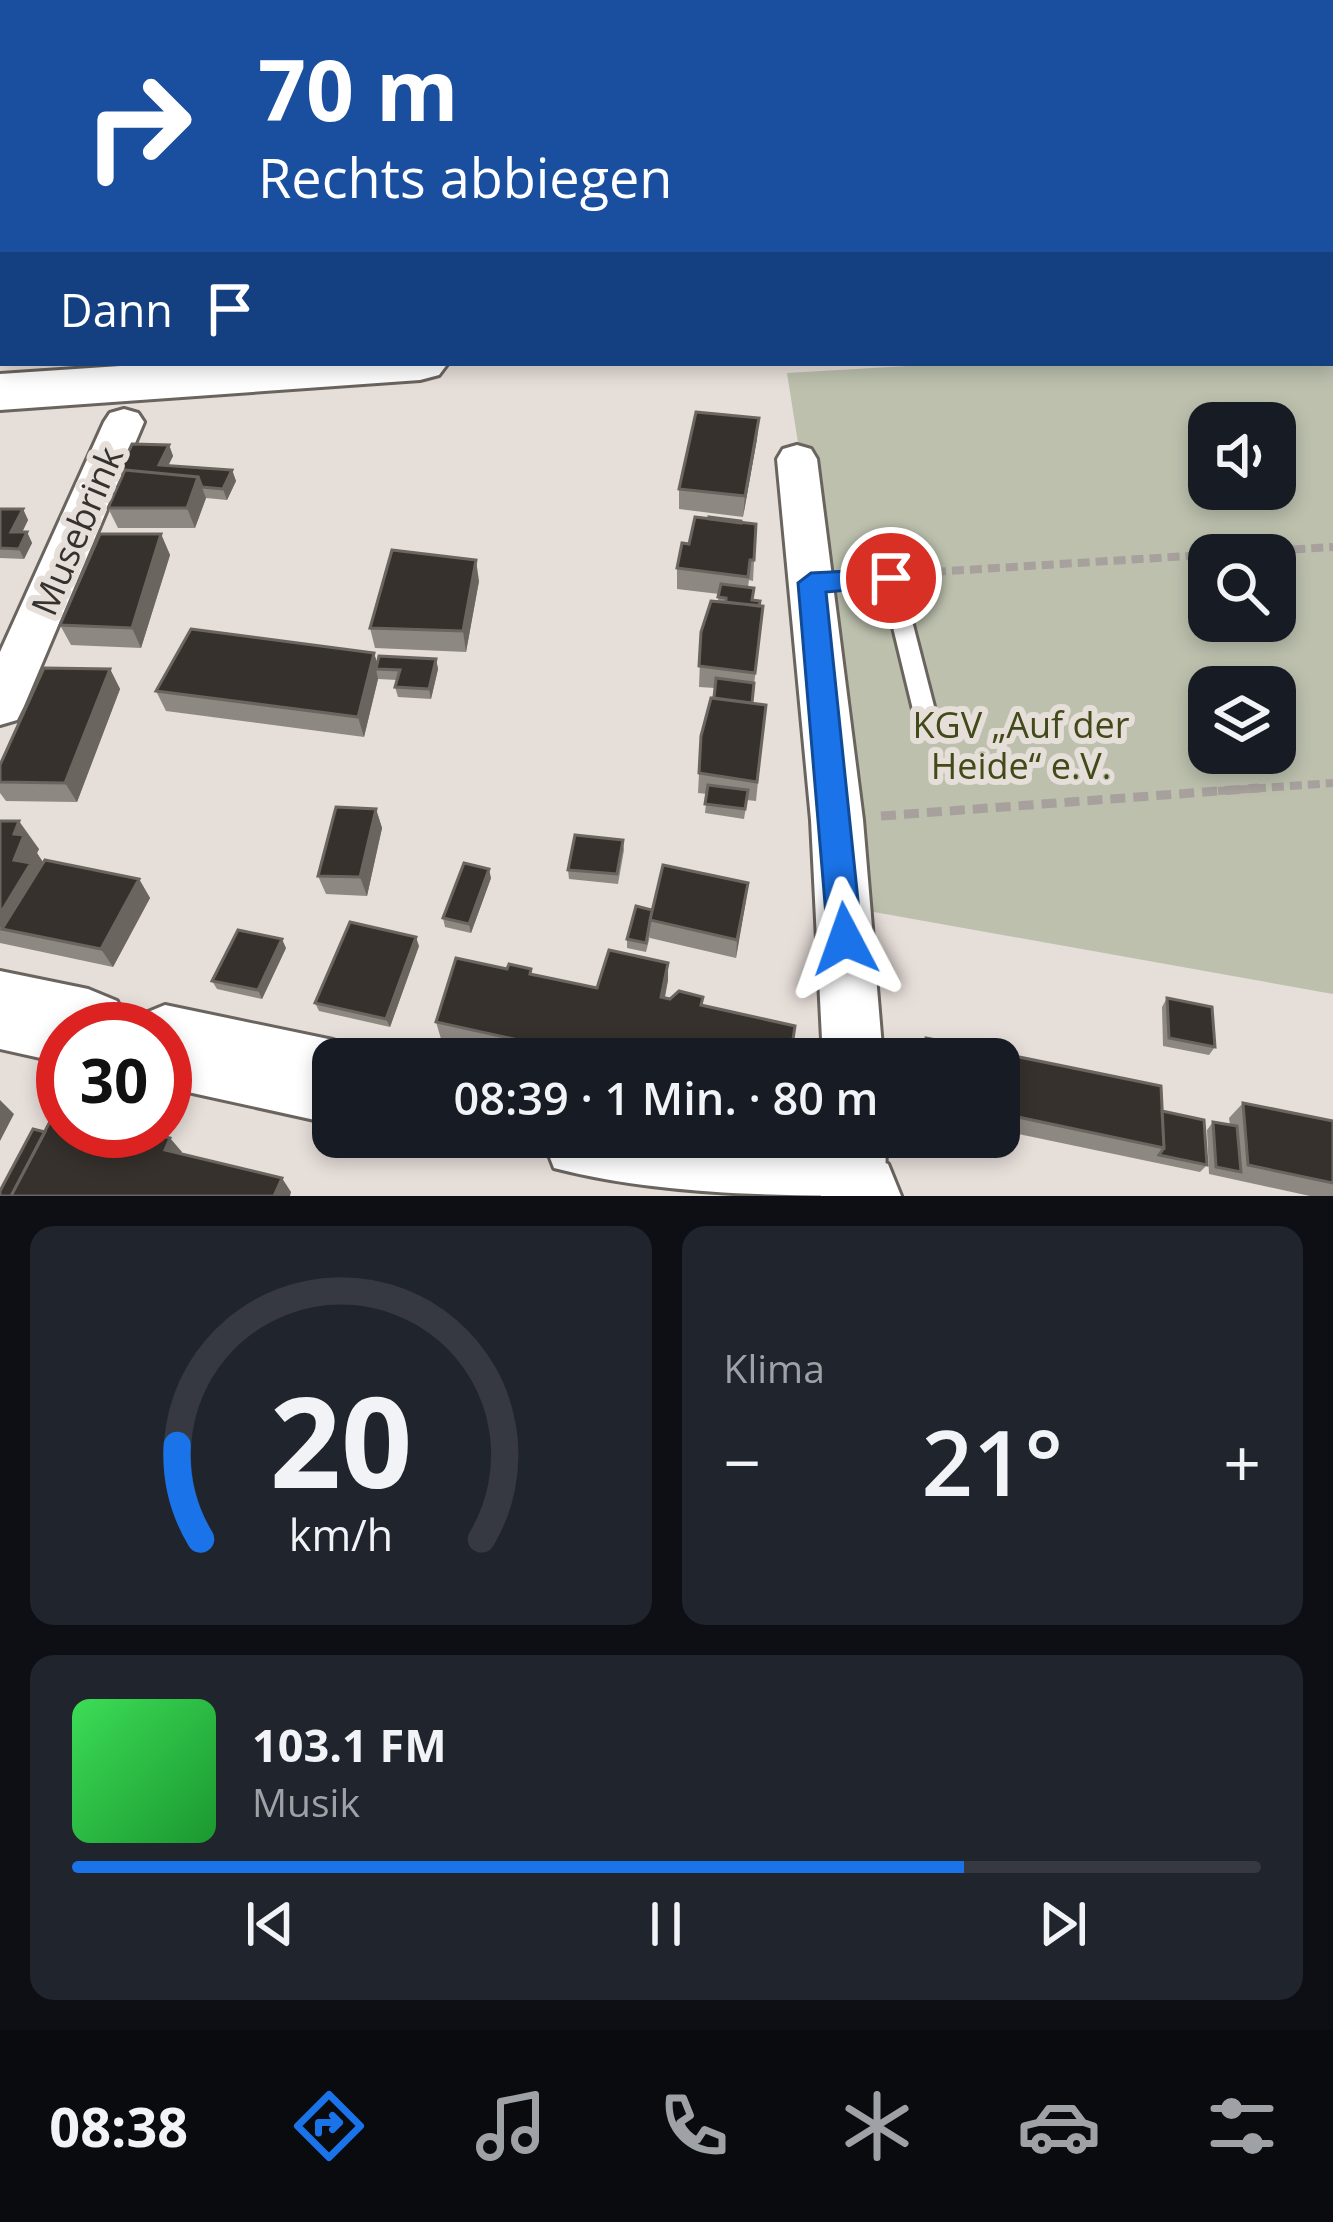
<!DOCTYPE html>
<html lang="de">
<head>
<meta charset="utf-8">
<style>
  body { margin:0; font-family:"Open Sans",sans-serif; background:#20242c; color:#f1f3f6; height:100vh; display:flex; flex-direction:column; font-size:45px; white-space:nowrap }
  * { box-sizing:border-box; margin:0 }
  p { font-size:39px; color:#9ea1a6 }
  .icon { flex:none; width:66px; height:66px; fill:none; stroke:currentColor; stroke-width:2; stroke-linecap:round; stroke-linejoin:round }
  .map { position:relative; height:1196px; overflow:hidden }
  .panel { display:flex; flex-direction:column; gap:30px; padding:30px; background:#0d0f14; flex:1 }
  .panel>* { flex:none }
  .banner { position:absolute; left:0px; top:0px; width:1335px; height:366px; box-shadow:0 6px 18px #0003; background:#1a4fa0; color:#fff; overflow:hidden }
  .buttons { position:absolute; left:1188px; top:402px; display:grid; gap:24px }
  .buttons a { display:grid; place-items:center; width:108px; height:108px; border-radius:24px; background:#171b24; box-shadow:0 6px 18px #0003; font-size:60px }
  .speed { position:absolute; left:36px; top:1002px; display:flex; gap:24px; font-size:60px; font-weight:700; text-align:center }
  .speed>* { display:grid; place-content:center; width:156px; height:156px; border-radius:50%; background:#171b24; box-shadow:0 6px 18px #0003; line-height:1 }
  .speed .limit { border:18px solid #d22; background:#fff; color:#111 }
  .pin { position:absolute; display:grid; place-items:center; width:102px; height:102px; color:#fff; margin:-51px; border:6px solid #fff; border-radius:50%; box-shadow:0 3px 12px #0007 }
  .me { position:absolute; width:132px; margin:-66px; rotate:356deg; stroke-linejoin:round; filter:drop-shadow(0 0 9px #0008) }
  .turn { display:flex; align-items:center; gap:42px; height:252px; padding:0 60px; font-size:54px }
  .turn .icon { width:156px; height:156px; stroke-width:2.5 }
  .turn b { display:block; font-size:84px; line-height:102px }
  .then { display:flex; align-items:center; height:114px; padding:0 60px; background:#0003; gap:24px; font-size:45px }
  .big { font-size:90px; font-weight:600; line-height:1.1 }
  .panel .widget { flex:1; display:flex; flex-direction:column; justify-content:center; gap:18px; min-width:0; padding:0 42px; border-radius:24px; background:#20242c }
  .panel .dial { align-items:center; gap:0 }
  .dial svg { height:312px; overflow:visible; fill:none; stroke:#363941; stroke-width:7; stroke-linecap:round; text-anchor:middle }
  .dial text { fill:#f1f3f6; stroke:none }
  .song { display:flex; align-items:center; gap:36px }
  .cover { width:144px; height:144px; border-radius:18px; background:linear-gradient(135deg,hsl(130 70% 55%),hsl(130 70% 35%)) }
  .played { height:12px; border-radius:6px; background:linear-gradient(90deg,#1a73e8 75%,#363941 75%) }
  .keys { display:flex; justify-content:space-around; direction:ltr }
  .heat { display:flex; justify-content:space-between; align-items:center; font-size:66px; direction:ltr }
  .panel .tiles { flex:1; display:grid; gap:30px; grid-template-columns:1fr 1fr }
  .widget:last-child { grid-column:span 2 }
  .trip { position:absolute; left:312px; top:1038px; width:708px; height:120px; border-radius:24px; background:#171b24; box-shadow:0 6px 18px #0003; font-weight:600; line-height:120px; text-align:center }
  .dock { display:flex; height:192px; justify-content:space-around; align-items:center; background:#090b0e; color:#9ea1a6 }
  .dock .icon { width:84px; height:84px }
  .dock .selected { color:#1a73e8 }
  .dock b { font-size:54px; color:#f1f3f6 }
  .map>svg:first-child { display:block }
</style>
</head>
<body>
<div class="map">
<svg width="1333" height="1196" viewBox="0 0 1333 1196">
  <rect width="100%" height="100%" fill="#e6ded9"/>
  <path fill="#bcc0ad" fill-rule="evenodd" d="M 0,0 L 1333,0 L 1333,249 L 1332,3 L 3,3 L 0,318 Z
    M 1333,342 L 1333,994 L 846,907 L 819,576 L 787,373 L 959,363 L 1332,363 ZM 1209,423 L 1275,423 L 1275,489 L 1209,489 ZM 1209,555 L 1275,555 L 1275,621 L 1209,621 ZM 1209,687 L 1275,687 L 1275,753 L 1209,753 Z"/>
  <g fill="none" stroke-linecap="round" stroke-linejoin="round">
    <g stroke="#6a645f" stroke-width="6">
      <path id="lane" d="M 891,570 L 901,578 L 938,722 L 935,729 L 927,731 L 919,729 L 916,722 L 883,586 L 811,591 L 801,583 L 811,575 Z"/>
    </g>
    <g stroke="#6a645f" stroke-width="6">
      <path id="street" d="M 124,409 L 138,413 L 144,422 L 24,706 L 17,720 L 0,725 L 0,652 L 104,422 L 110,413 Z
        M 797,445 L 811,449 L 817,459 L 863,820 L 883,1059 L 823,1059 L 811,820 L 777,459 L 783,449 Z
        M 824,1137 L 886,1137 L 885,1196 L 821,1196 Z"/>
    </g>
    <g stroke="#6a645f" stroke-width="6">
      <path id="secondary" d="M 0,971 L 88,989 L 117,1001 L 129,1029 L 63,1029 L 63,1063 L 0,1049 Z
        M 165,1005 L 333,1040 L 363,1052 L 366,1059 L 333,1059 L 333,1124 L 165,1087 L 165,1029 L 131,1029 L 136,1017 Z
        M 542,1137 C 655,1137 781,1120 888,1164 L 901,1196 C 786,1196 662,1196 554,1168 Z"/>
    </g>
    <g stroke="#6a645f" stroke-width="6">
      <path id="highway" d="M 1332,253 L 1333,253 L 1333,283 L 1332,283 Z
        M 1332,300 L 1333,300 L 1333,332 L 1332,332 Z
        M 165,363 L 448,363 L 439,375 L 420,380 L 0,410 L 0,374 Z"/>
    </g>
    <path stroke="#a7a09c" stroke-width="4.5" stroke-dasharray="8 4.5" stroke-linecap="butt" d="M 508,3 L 522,0"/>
    <path stroke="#a7a09c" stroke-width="8" stroke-dasharray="12 6" stroke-linecap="butt" d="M 916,573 L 1333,547
      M 1218,791 L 1333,783"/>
    <path stroke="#a7a09c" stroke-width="9" stroke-dasharray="15 8" stroke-linecap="butt" d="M 881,816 L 1259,788"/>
    <use href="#lane" fill="#fff" fill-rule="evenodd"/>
    <use href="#street" fill="#fff" fill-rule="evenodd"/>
    <use href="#secondary" fill="#fff" fill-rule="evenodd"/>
    <use href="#highway" fill="#fff" fill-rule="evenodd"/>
  </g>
  <path fill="#8e8882" d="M 757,439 L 743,517 L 679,509 L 679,489 Z
    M 169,445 L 173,456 L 168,466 L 232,470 L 236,481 L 227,500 L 206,498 L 195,528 L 118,528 L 108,508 L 122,477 L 119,472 Z
    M 0,509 L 23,509 L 28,520 L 22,532 L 27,532 L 32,543 L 24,559 L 0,558 Z
    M 741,523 L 756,524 L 753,581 L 749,580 L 748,587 L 753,601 L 763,606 L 752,703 L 766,705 L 756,801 L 747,800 L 744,819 L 705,813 L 707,794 L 698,793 L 701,736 L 715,688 L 699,687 L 701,632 L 718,601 L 719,594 L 677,589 L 677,568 L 689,544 Z
    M 161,534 L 170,555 L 141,648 L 71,645 L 60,625 Z
    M 479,581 L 466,652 L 375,648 L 370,628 Z
    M 374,653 L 377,663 L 436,659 L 438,669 L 431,699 L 398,697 L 395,687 L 397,680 L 378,679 L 364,737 L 166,711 L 156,691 Z
    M 110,669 L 120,689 L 77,802 L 6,801 L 0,793 L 0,765 Z
    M 376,809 L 382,828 L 367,896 L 326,894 L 318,876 Z
    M 0,821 L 39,849 L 37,853 L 43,863 L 139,879 L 150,898 L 113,967 L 0,943 Z
    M 623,840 L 624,850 L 618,884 L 569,879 L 568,870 Z
    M 491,878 L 471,933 L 445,927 L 443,918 Z
    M 748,883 L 736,958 L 650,938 L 650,936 L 646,952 L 627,948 L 627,939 L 652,910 Z
    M 419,946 L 390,1027 L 319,1011 L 315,1003 Z
    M 286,948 L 262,999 L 217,989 L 212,981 Z
    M 507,969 L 531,969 L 532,974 L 597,988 L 668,980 L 665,998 L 703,997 L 703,1006 L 790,1059 L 533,1059 L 441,1039 L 436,1022 Z
    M 1167,998 L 1215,1047 L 1209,1055 L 1163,1046 L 1162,1007 Z
    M 926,1038 L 1161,1086 L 1162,1111 L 1204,1120 L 1207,1165 L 1200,1172 L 999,1130 L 999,1059 L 920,1059 Z
    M 1243,1103 L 1333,1121 L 1333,1196 L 1310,1196 L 1209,1174 L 1207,1130 L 1213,1122 L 1230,1125 L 1229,1118 Z"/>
  <path fill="#6b6560" d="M 759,418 L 757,439 L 743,517 L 745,496 Z
    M 169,445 L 173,456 L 163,476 L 159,465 Z
    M 232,470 L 236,481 L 227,500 L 223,489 Z
    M 198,477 L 206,498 L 195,528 L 187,508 Z
    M 23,509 L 28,520 L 17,543 L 11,532 Z
    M 27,532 L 32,543 L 24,559 L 19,549 Z
    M 161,534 L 170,555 L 141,648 L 132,628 Z
    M 476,560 L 479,581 L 466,652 L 463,631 Z
    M 374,653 L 379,669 L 376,669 L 378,679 L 364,737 L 358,717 Z
    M 436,659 L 438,669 L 431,699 L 429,689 Z
    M 110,669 L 120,689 L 77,802 L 65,783 Z
    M 376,809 L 382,828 L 367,896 L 360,877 Z
    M 19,821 L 39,849 L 37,853 L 43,862 L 2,929 L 0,927 L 0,914 L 14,860 L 14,834 Z
    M 489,869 L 491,878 L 471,933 L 469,924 Z
    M 139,879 L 150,898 L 113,967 L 101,949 Z
    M 748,883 L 746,901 L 736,958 L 737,940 Z
    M 416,937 L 419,946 L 390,1027 L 386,1019 Z
    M 282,939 L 286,948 L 262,999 L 258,990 Z
    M 668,963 L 668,980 L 661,1014 L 661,997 Z
    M 0,1100 L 14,1114 L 0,1141 Z
    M 170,1138 L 182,1152 L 177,1164 L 165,1150 Z
    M 282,1178 L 291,1192 L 290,1196 L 274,1196 Z"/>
  <path fill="#36312c" stroke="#6b6560" stroke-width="3" d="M 696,412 L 759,418 L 745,496 L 679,489 Z
    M 132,444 L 169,445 L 159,465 L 232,470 L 223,489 L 202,487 L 198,477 L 125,470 L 119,472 Z
    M 125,470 L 198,477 L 187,508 L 108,508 Z
    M 0,509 L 23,509 L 11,532 L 27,532 L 19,549 L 0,548 Z
    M 695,517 L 756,524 L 754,560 L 750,560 L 748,577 L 677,568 L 682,543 L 689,544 Z
    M 709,517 L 741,521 L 741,523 L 709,519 Z
    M 100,534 L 161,534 L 132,628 L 60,625 Z
    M 392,550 L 476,560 L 463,631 L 370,628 Z
    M 721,584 L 754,588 L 752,600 L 760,601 L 759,606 L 726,602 L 726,598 L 718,597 Z
    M 711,601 L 763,606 L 755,673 L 699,666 L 701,632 Z
    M 191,629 L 374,653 L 358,717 L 156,691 Z
    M 379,656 L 436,659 L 429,689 L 395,687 L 400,670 L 376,669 Z
    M 44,668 L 110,669 L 65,783 L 0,782 L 0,765 Z
    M 716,678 L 754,683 L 752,703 L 714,698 Z
    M 711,698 L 766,705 L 757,782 L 699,773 L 701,736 Z
    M 708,785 L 748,790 L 745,809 L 705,804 Z
    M 336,807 L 376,809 L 360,877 L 318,876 Z
    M 0,821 L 19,821 L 14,834 L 24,835 L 14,860 L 31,863 L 0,914 Z
    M 575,835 L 623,840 L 617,874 L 568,870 Z
    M 45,860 L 139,879 L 101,949 L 2,929 Z
    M 464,863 L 489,869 L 469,924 L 443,918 Z
    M 663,865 L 748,883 L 737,940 L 650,920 Z
    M 636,906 L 652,910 L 646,943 L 627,939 Z
    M 350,922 L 416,937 L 386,1019 L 315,1003 Z
    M 238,930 L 282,939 L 258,990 L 212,981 Z
    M 609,950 L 668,963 L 661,997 L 670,999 L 679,991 L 703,997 L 701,1005 L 795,1026 L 790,1059 L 605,1059 L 436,1022 L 456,958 L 507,969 L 509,964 L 531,969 L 530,974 L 597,988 Z
    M 1167,998 L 1212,1007 L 1215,1047 L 1169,1038 Z
    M 926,1038 L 1161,1086 L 1164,1148 L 999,1113 L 999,1059 L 924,1059 Z
    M 1243,1103 L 1333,1121 L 1333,1183 L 1248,1165 Z
    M 56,1110 L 63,1112 L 63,1131 L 143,1131 L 170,1138 L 165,1150 L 282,1178 L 274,1196 L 11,1196 Z
    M 1162,1111 L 1204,1120 L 1207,1165 L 1159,1155 L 1164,1148 Z
    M 1213,1122 L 1237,1126 L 1241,1172 L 1216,1167 Z
    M 33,1129 L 45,1132 L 11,1196 L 0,1196 L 0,1191 Z"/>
  <path fill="#1a73e8" stroke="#114b97" stroke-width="3" d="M 891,569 L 900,571 L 904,578 L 900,585 L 826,592 L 862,939 L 857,950 L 845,954 L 833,950 L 828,939 L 798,583 L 811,573 Z"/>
  <g text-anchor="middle" stroke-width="12" stroke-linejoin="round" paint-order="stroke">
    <g font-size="36" fill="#34312f" stroke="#e6ded9">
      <text transform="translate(77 531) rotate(-67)" y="13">Musebrink</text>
    </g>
    <g font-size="36" fill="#434a19" stroke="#e6ded9">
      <text x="1021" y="738">KGV „Auf der<tspan x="1021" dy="41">Heide“ e.V.</tspan></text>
    </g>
  </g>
</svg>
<div class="buttons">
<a><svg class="icon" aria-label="sound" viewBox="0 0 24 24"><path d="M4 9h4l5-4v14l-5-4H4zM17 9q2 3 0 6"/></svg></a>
<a><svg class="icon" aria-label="search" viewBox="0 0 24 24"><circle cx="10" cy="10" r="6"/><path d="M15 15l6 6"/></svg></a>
<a><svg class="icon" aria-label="layers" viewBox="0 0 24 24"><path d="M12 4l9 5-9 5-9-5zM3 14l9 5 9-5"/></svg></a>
</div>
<div class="speed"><div class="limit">30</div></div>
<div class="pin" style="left:891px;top:578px;background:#d93025"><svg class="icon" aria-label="arrive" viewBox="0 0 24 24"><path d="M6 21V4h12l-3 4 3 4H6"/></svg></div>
<svg class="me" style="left:845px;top:939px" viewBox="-20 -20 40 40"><path d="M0-17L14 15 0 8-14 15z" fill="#1a73e8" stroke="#fff" stroke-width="4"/></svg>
<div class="trip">08:39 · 1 Min. · 80 m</div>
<div class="banner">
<div class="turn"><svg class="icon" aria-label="right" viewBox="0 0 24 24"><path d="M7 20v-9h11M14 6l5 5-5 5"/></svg><div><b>70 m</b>Rechts abbiegen</div></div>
<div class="then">Dann<svg class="icon" aria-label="arrive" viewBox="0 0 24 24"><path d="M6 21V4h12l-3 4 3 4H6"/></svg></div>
</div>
</div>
<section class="panel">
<div class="tiles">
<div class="widget dial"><svg viewBox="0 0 100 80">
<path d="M14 69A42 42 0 1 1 86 69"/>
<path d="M14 69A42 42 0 0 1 8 45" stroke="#1a73e8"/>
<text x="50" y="56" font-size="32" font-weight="700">20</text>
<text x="50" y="72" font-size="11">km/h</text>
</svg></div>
<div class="widget"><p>Klima</p>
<div class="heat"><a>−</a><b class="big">21°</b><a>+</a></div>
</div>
<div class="widget">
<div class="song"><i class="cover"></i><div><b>103.1 FM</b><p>Musik</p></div></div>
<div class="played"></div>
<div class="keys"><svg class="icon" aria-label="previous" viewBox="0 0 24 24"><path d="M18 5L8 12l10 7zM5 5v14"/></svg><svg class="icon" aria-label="pause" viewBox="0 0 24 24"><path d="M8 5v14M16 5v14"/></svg><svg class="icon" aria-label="next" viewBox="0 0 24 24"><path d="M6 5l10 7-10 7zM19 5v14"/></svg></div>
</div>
</div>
</section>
<nav class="dock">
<b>08:38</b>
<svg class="icon selected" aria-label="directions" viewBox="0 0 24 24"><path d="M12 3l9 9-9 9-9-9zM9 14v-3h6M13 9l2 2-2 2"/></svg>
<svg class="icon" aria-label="music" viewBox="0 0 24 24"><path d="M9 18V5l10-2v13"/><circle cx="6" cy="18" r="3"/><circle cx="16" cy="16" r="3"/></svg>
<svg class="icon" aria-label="phone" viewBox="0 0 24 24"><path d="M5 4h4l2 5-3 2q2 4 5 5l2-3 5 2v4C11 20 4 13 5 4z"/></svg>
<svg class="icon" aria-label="climate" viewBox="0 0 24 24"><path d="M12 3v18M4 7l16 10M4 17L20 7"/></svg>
<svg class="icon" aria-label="car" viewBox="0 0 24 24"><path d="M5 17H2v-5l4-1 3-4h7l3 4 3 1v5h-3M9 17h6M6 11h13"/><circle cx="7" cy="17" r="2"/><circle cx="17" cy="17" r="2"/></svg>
<svg class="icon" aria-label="filters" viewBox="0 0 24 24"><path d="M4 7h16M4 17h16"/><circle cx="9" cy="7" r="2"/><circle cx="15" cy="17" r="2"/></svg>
</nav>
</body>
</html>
